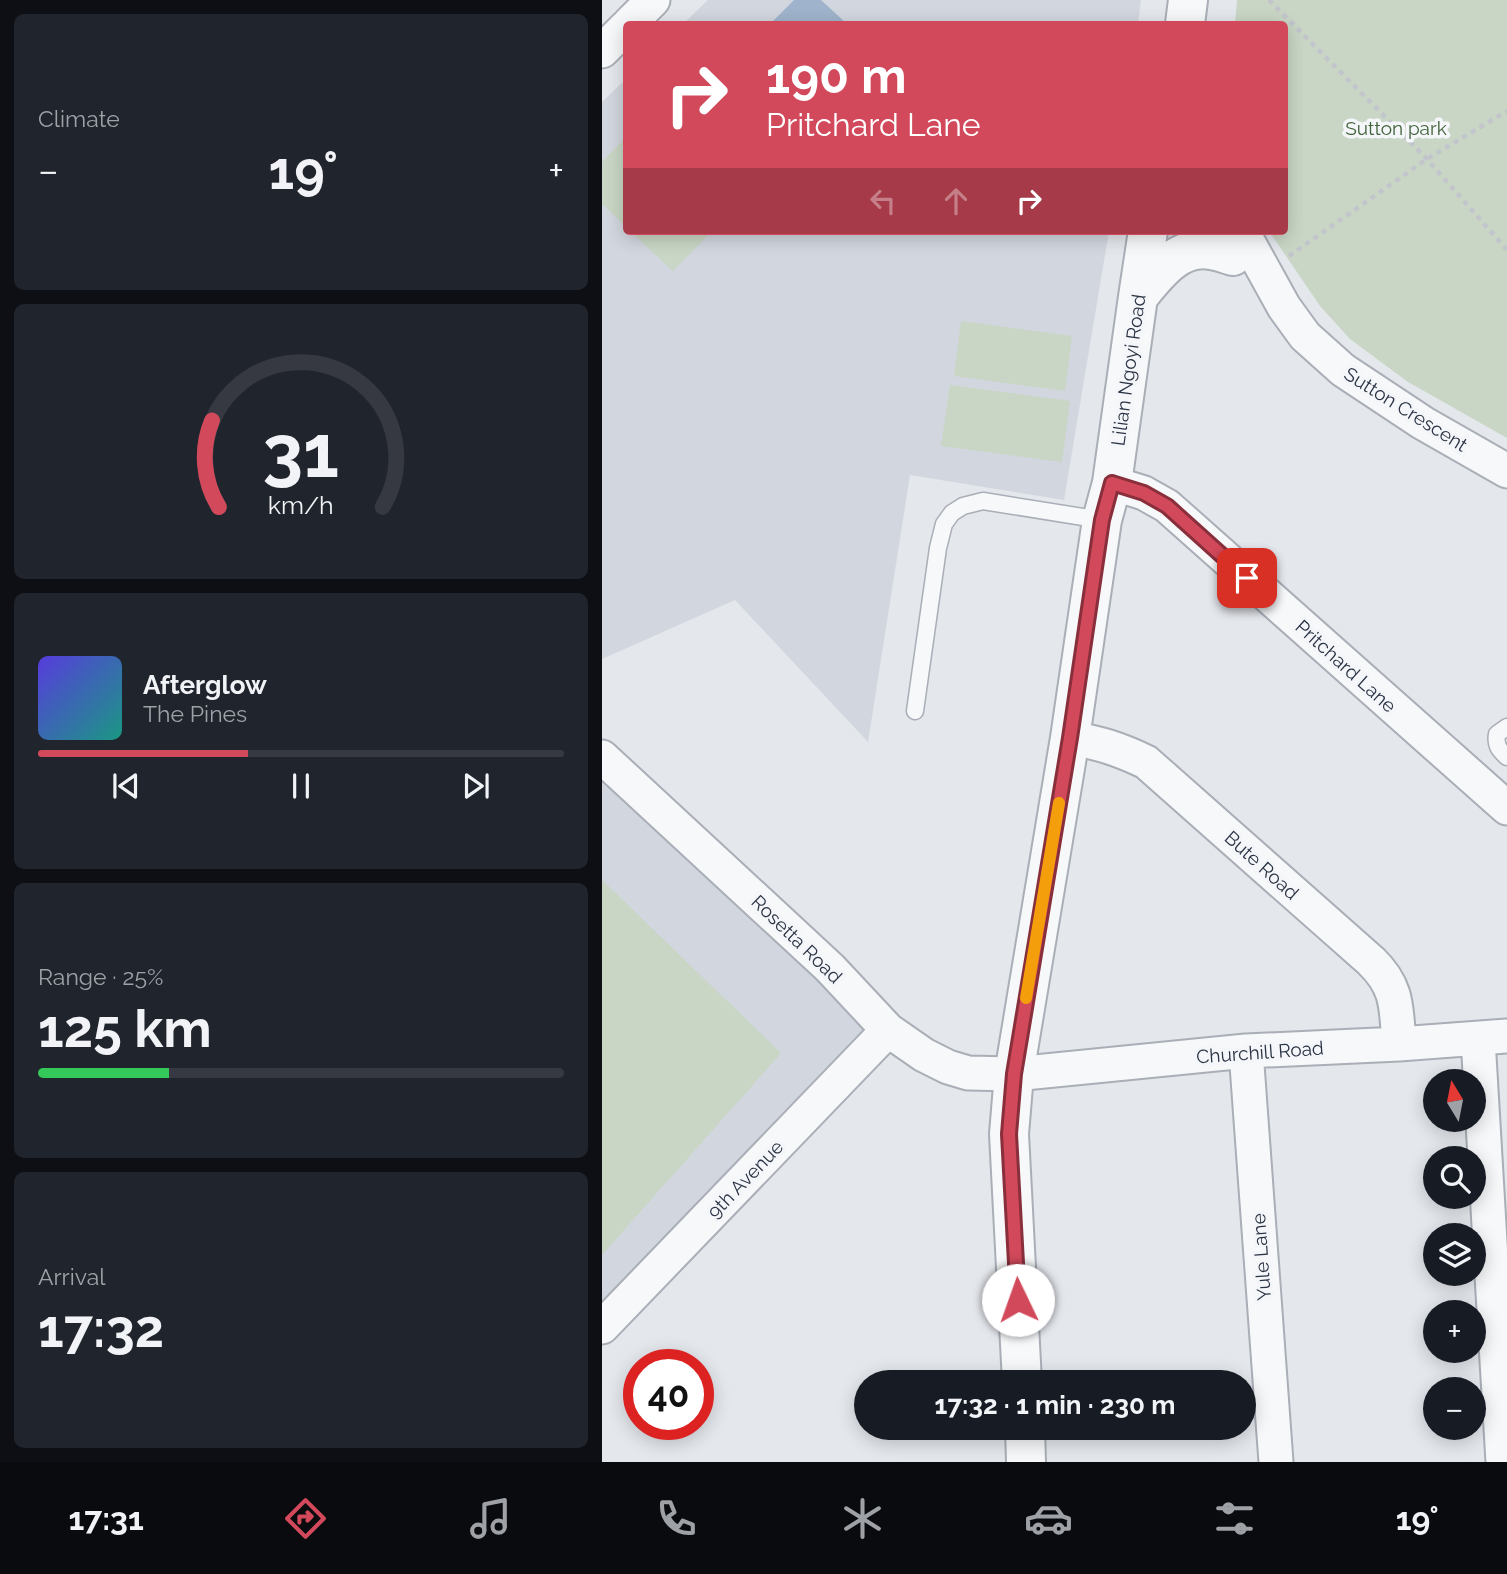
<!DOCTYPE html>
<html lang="en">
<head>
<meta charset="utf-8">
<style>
  body { margin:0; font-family:Raleway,sans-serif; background:#20242c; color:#f1f3f6; height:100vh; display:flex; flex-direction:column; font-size:26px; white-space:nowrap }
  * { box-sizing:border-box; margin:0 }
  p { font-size:23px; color:#9ea1a6 }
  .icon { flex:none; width:38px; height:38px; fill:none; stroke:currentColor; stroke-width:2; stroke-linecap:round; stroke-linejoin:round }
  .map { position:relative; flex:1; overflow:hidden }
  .sheet { display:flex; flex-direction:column; gap:14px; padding:14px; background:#0d0f14; width:602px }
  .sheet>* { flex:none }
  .hud { position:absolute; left:21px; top:21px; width:665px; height:214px; border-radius:7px; box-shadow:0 4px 18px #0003; background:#d1495b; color:#fff; overflow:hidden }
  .needle { width:46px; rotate:350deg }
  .tools { position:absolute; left:821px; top:1069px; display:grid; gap:14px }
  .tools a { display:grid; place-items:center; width:63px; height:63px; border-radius:50%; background:#171b24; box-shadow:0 4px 18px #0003; font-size:35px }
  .speed { position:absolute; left:21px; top:1349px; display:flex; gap:14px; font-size:35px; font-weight:700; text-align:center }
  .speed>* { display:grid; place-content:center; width:91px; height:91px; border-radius:50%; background:#171b24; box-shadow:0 4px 18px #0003; line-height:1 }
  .speed .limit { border:10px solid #d22; background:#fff; color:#111 }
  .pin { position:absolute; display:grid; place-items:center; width:60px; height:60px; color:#fff; margin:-30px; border-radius:14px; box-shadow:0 4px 10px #0006 }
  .me { position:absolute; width:77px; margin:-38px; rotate:357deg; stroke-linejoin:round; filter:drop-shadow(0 0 5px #0008) }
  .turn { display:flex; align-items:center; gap:24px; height:147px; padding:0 28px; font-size:32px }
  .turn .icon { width:91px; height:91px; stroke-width:2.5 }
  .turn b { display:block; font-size:49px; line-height:60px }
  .lanes { display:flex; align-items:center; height:66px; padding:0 28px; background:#0003; justify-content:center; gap:35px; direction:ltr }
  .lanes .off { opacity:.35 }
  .big { font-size:52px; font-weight:700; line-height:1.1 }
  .sheet .card { flex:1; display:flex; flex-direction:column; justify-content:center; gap:10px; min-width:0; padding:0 24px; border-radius:10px; background:#20242c }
  .sheet .dial { align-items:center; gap:0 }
  .dial svg { height:182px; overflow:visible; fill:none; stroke:#363941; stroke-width:7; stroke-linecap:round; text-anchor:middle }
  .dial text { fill:#f1f3f6; stroke:none }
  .song { display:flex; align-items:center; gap:21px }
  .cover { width:84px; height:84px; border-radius:10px; background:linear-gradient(135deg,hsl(250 70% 55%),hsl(170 70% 35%)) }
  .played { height:7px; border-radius:4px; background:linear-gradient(90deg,#d1495b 40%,#363941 40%) }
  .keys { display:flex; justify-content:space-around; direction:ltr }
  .heat { display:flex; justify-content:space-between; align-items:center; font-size:38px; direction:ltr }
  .charge { height:10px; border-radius:5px; background:linear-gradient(90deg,#34c759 25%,#363941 0) }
  .trip { position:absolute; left:252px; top:1370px; width:402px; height:70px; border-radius:35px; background:#171b24; box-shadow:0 4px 18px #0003; font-weight:700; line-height:70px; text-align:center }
  .tabs { display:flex; height:112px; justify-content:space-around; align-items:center; background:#090b0e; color:#9ea1a6 }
  .tabs .icon { width:49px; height:49px }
  .tabs .active { color:#d1495b }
  .tabs b { font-size:32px; color:#f1f3f6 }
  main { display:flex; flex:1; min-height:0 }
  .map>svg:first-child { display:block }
</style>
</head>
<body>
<main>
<section class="sheet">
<div class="card"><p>Climate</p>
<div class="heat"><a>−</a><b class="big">19°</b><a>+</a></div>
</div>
<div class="card dial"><svg viewBox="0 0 100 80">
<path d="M14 69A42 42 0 1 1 86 69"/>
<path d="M14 69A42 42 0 0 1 11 31" stroke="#d1495b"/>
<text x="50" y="56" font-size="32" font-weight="700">31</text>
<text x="50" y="72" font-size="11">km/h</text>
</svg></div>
<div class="card">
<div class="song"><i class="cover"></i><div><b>Afterglow</b><p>The Pines</p></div></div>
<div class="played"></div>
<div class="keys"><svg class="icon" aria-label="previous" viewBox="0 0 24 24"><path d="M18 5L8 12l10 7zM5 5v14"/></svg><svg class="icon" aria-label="pause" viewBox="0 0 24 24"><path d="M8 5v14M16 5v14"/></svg><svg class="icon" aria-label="next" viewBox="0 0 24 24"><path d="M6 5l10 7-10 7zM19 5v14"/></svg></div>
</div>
<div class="card"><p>Range · 25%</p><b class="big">125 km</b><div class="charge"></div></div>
<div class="card"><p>Arrival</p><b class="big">17:32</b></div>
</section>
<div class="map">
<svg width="905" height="1462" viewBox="0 0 905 1462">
  <rect width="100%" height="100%" fill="#e4e7ec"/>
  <path fill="#d2d6de" d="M 106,0 L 539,0 L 536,24 L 81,24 Z
    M 24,79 L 24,231 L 507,231 L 462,500 L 308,475 L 266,742 L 133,600 L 0,659 L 0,102 Z
    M 0,757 L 286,1030 L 0,1324 Z"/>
  <path fill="#c9d6c5" d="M 635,0 L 905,0 L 905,438 L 806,382 L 748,339 L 718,306 L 667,231 L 682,231 L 682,24 L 633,24 Z
    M 21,140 L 24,144 L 24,227 L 0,204 L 0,162 Z
    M 28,231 L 110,231 L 71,271 Z
    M 359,321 L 470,336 L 463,391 L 352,376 Z
    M 348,385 L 468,401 L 460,462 L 339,446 Z
    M 0,880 L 179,1053 L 0,1255 Z"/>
  <path fill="#9fb4cc" d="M 192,0 L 219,0 L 245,24 L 168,24 Z"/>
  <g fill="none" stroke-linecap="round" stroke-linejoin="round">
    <g stroke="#a9aeb7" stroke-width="19">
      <path id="service" d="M 313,711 L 336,548 L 342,524 L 350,513 L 361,506 L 381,501 L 500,520
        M 905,727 L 895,734 C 893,745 897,750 905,757"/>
    </g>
    <g stroke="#a9aeb7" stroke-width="37">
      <path id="minor" d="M 27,24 L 51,0
        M 0,51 L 24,27
        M 640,231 L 682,307 L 703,336 L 741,370 L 821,423 L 905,471
        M 510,483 L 542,493 L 565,506 L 905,808
        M 468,738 C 498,743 517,749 544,762 L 769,961 C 797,988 794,1009 797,1044
        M 0,757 L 228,968 L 286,1030 L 322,1055 L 346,1067 L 366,1073 L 412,1074 L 644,1051 L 797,1044 L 905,1036
        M 876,1039 L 901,1462
        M 644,1051 L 674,1462
        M 0,1327 L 286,1030"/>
    </g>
    <g stroke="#a9aeb7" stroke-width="42">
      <path id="tertiary" d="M 583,24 L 586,0
        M 536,297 C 554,275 576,244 609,250 C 616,251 624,254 631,256
        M 420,1382 L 407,1134 L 412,1074 L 468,738 L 500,520 L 510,483 L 536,297 L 546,231
        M 423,1428 L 424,1462"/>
    </g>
    <path stroke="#c2c5cb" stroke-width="4.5" stroke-dasharray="5 5" stroke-linecap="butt" d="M 667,0 L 825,159 L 905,250
      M 687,256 L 825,159 L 905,111"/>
    <use href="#service" stroke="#f7f8fa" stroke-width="16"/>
    <use href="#minor" stroke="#f7f8fa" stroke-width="33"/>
    <use href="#tertiary" stroke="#f7f8fa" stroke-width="38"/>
  </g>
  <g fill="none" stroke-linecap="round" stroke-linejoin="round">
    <g stroke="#882f3b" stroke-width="18">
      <path id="route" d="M 416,1300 L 407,1134 L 412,1074 L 468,738 L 500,520 L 510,483 L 542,493 L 565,506 L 645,578"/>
    </g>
    <use href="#route" stroke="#d1495b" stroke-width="12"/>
    <path stroke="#f59e0b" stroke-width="12" d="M 424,998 L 457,803"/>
  </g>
  <g text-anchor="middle" stroke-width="7" stroke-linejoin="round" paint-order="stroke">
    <g font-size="19" fill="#3f6138" stroke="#f4f6f9">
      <text x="794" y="135">Sutton park</text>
    </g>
    <g font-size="19" fill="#2b3445" stroke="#f4f6f9">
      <text transform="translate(526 370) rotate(-82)" y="7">Lilian Ngoyi Road</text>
      <text transform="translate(804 409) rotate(32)" y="7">Sutton Crescent</text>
      <text transform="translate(744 666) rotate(42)" y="7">Pritchard Lane</text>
      <text transform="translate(660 865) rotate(42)" y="7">Bute Road</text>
      <text transform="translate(195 939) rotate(44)" y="7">Rosetta Road</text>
      <text transform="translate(658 1052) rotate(-4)" y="7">Churchill Road</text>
      <text transform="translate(143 1179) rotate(-46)" y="7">9th Avenue</text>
      <text transform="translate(659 1257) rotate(-94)" y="7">Yule Lane</text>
    </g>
  </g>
</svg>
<div class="tools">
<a><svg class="needle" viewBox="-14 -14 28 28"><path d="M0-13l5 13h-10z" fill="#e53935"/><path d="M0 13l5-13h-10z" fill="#9ea1a6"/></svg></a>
<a><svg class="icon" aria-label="search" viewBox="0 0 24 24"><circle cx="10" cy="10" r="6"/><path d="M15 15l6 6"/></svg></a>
<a><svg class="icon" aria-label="layers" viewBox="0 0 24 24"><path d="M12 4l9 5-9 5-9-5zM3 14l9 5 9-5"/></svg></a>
<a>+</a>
<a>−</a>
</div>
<div class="speed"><div class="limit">40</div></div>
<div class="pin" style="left:645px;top:578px;background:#d93025"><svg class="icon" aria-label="arrive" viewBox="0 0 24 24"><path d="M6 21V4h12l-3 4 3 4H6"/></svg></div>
<svg class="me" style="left:416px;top:1300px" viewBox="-20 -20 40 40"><circle r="19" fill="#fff"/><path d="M0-13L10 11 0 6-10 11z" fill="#d1495b"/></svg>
<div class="trip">17:32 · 1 min · 230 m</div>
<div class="hud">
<div class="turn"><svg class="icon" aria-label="right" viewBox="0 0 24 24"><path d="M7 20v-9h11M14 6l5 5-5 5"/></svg><div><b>190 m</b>Pritchard Lane</div></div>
<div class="lanes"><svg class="icon off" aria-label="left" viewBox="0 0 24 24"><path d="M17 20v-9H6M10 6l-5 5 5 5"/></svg><svg class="icon off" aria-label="ahead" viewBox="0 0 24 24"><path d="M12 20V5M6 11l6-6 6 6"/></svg><svg class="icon" aria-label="right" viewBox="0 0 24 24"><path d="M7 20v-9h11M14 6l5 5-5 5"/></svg></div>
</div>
</div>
</main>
<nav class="tabs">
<b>17:31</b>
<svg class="icon active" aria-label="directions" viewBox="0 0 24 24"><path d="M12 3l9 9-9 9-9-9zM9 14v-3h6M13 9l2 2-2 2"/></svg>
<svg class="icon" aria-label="music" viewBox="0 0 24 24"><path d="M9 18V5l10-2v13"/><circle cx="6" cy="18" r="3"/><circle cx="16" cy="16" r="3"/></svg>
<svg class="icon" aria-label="phone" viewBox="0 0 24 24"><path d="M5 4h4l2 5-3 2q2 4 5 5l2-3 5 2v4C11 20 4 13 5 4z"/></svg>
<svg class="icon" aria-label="climate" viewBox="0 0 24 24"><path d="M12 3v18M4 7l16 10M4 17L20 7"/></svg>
<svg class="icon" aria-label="car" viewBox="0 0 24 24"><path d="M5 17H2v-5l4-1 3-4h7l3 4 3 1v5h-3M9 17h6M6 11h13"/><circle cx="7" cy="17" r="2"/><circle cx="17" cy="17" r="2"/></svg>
<svg class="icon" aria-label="filters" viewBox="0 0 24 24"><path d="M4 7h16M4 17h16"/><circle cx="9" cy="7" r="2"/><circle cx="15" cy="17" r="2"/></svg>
<b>19°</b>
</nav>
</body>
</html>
